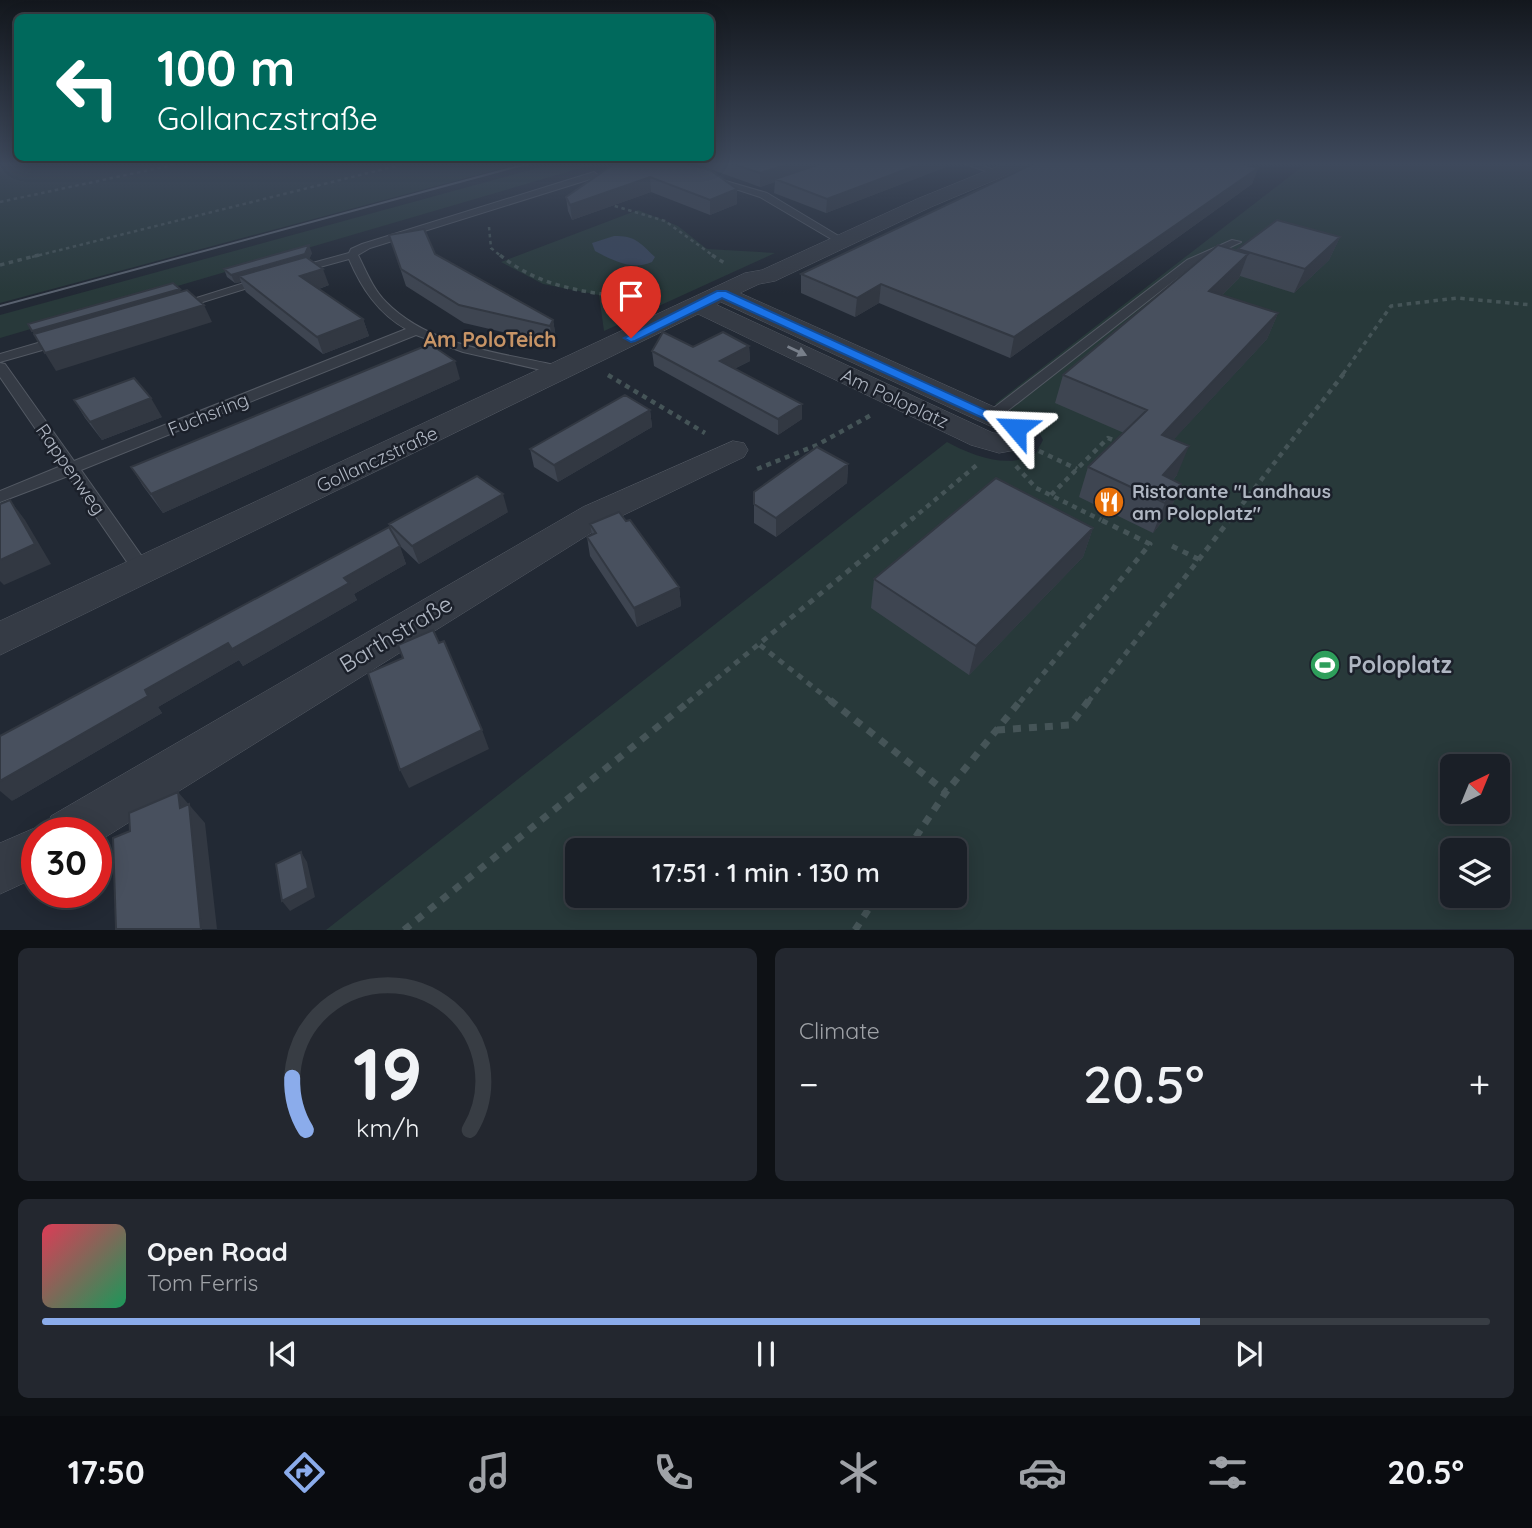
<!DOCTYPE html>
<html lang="en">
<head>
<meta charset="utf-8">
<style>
  body { margin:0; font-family:Quicksand,sans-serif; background:#23272f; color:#f1f3f6; height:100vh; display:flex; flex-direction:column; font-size:26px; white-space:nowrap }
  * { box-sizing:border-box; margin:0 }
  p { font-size:23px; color:#9fa2a7 }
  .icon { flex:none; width:38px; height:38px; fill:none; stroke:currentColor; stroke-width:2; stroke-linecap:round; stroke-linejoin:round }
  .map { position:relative; height:930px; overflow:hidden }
  .drawer { display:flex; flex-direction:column; gap:18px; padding:18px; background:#0e1115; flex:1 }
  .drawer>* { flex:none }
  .guide { position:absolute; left:14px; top:14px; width:700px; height:147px; border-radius:10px; box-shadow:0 4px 18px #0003,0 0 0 2px #383d44; background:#00695c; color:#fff; overflow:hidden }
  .needle { width:46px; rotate:43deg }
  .buttons { position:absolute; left:1440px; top:754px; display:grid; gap:14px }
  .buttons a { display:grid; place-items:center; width:70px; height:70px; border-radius:10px; background:#1a1f27; box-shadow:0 4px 18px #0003,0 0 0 2px #383d44; font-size:35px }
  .speed { position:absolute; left:21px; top:817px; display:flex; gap:14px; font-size:35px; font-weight:700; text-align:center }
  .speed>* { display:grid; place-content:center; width:91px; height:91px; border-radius:50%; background:#1a1f27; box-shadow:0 4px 18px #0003,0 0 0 2px #383d44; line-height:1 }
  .speed .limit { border:10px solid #d22; background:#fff; color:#111 }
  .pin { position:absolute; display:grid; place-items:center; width:60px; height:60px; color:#fff; margin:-72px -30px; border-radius:50% 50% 50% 0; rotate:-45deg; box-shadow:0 0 7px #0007 }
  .pin .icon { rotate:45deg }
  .me { position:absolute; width:77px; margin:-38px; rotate:296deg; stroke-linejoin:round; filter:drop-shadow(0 0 5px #0008) }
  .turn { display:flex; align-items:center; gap:24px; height:147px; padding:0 28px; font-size:32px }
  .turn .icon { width:91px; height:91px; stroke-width:2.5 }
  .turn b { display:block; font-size:49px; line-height:60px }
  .big { font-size:52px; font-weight:600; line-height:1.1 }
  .drawer .widget { flex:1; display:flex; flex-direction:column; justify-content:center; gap:10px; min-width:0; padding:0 24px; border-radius:10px; background:#23272f }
  .drawer .dial { align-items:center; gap:0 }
  .dial svg { height:182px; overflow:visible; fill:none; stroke:#383d44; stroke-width:7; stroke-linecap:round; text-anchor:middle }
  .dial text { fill:#f1f3f6; stroke:none }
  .song { display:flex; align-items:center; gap:21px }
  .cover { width:84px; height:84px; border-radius:10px; background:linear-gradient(135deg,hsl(350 70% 55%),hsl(150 70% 35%)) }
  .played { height:7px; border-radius:4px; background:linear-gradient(90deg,#8baceb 80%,#383d44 80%) }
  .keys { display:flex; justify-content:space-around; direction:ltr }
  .heat { display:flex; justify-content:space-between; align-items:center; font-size:38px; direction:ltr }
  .drawer .tiles { flex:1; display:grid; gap:18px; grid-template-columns:1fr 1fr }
  .widget:last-child { grid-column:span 2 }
  .trip { position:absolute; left:565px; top:838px; width:402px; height:70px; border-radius:10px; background:#1a1f27; box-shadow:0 4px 18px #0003,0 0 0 2px #383d44; font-weight:600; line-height:70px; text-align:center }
  .tabs { display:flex; height:112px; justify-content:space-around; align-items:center; background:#0a0c10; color:#9fa2a7 }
  .tabs .icon { width:49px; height:49px }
  .tabs .active { color:#8baceb }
  .tabs b { font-size:32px; color:#f1f3f6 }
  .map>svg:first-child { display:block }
</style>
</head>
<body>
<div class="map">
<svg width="1532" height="930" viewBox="0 0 1532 930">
  <rect width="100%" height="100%" fill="#222934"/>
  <path fill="#28393a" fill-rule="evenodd" d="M 0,163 L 522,163 L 0,303 Z
    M 556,163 L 598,163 L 0,338 L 0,315 Z
    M 1307,163 L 1532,163 L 1532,929 L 326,930 L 947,442 C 973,456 1009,470 1036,453 L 1043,440 C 1034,420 1014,411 995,404 ZM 1452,766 L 1498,766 L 1498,812 L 1452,812 ZM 578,850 L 956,850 L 956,896 L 578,896 ZM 1452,850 L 1498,850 L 1498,896 L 1452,896 Z
    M 638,210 L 678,226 L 707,249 L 775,253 L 604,331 L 599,295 L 543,284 L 501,262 Z"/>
  <path fill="#39465c" d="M 614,236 C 636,236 639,242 655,257 L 652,262 C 632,271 612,260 595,251 L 592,243 Z"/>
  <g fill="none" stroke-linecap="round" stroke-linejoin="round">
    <g stroke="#535963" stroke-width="2">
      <path id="service" d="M 962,163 L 974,163 L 1001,172 L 997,175 Z
        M 594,172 L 598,175 L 597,177 L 370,248 L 358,255 C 366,271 373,289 386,302 C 432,349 507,353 568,368 L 570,371 L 568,374 L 563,375 L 463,352 L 416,335 L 81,470 L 148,565 L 151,570 L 148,575 L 136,575 L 68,476 L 0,502 L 0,491 L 61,466 L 0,377 L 0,363 L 5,364 L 74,461 L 406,329 C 378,313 362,289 349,259 L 298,273 L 294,272 L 294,268 L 349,253 L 351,249 L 362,244 Z
        M 705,175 L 767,193 L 847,241 L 838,243 L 760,197 L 705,179 Z
        M 1232,240 L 1241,242 L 1195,264 L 997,419 L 987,419 L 985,416 L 987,413 L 1187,260 Z
        M 263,277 L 267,278 L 267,282 L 177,310 L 171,306 Z
        M 62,336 L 67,337 L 67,343 L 0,362 L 0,354 Z"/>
    </g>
    <g stroke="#535963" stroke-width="1">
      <path id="minor" d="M 1006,163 L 1029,163 L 1026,167 L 931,207 L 775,281 L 759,284 L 740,293 L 1021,419 L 1034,433 L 1027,448 L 999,453 L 971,445 L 698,314 L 0,655 L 0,621 L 745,273 L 762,270 L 917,199 ZM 721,302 L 1001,431 L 1003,434 L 993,433 L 717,305 Z
        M 733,441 L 744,443 L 748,450 L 744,457 L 607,523 L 96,843 L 96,833 L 37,833 L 37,877 L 0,894 L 0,843 L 37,827 L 45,830 L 51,816 L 583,507 Z"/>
    </g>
    <path stroke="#455457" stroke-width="2.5" stroke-dasharray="3.5 3.5" stroke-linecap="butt" d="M 0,202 L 182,163
      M 608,204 L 665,221 L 715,257
      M 489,227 L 491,248 L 502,257
      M 32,257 L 408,163"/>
    <path stroke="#455457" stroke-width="3.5" stroke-dasharray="4.5 4.5" stroke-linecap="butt" d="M 500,255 C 542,290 598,295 651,298
      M 712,255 L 726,264
      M 0,265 L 39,255
      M 1343,374 L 1391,306 L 1457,298 L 1532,305"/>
    <path stroke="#455457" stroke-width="4.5" stroke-dasharray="5 5" stroke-linecap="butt" d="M 608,375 L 705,433
      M 1039,451 L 1077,469
      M 1016,466 L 1036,488 L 1101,520
      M 757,469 L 817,445 L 873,414
      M 1051,495 L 1108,438 L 1120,443
      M 911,520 L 978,464
      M 1230,520 L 1345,372"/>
    <path stroke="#455457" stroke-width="5" stroke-dasharray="6 6" stroke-linecap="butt" d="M 1172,546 L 1200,560
      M 760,645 L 832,702
      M 688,702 L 913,518
      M 1020,702 L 1150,544 L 1097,518
      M 1088,702 L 1231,518"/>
    <path stroke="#455457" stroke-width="7" stroke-dasharray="8 8" stroke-linecap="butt" d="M 830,700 L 946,792
      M 997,730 L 1070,725 L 1089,700
      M 907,850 L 946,792 L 1021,700
      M 404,930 L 691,700
      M 855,930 L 877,896"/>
    <use href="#service" fill="#353b45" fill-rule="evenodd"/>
    <use href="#minor" fill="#353b45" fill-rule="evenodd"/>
    <path stroke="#59616e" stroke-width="2" d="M 0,306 L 530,163"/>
  </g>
  <path fill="#3e4551" d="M 620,163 L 946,163 L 946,167 L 826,213 L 774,193 L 775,182 L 760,187 L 699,165 L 699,167 L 737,189 L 737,204 L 710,215 L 651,192 L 572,220 L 568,211 L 566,197 Z
    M 1251,166 L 1258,168 L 1252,184 L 1010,358 L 879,303 L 855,317 L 801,293 L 801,274 Z
    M 389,235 L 435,254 L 553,320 L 556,338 L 553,344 L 464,323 L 406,286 Z
    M 1340,237 L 1329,260 L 1294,293 L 1240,276 L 1239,278 L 1222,295 L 1278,313 L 1267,339 L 1173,440 L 1177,475 L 1173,480 L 1181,484 L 1169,513 L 1153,533 L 1079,497 L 1088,467 L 1124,433 L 1055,403 L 1063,375 L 1238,251 L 1238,249 Z
    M 312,253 L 309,259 L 329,285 L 319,289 L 363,319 L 369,336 L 323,354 L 246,292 L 241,282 L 235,283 L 227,277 L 224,269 Z
    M 749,346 L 750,361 L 734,369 L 802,419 L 778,435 L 654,366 L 652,351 L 693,347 Z
    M 460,379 L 163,513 L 143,486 L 131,467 Z
    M 74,400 L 162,417 L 102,440 L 85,418 Z
    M 650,410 L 652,427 L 558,482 L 534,467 L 530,449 Z
    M 848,464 L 847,483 L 776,537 L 754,523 L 754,492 Z
    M 508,512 L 419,564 L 399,545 L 406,564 L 354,594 L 357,600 L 243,666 L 239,660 L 158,707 L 162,713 L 12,801 L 392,533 L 389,524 Z
    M 590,524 L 679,587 L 681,606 L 637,627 L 590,556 L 587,537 L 592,535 Z
    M 1093,528 L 1083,557 L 969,675 L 871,608 L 874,579 Z"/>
  <path fill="#323842" d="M 792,163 L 833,163 L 775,179 L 775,182 L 760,187 L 760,173 Z
    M 923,163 L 946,163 L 946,167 L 826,213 L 827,199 Z
    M 1258,168 L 1252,184 L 1010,358 L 1014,337 Z
    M 650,177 L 651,192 L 572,220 L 570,205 Z
    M 737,189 L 737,204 L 710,215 L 710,200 Z
    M 1340,237 L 1329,260 L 1294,293 L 1305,269 Z
    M 309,245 L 312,253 L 308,262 L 239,276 L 241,282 L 235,283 L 231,275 Z
    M 1248,254 L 1239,278 L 1200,317 L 1209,291 Z
    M 323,269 L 329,285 L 307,293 L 300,276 Z
    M 881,284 L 879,303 L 855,317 L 857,298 Z
    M 180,289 L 184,298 L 38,340 L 32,331 Z
    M 204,305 L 212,322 L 56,371 L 45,353 Z
    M 1278,313 L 1267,339 L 1151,464 L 1162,435 Z
    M 363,319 L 369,336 L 323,354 L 317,337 Z
    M 553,320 L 556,338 L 553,344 L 550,326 Z
    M 749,346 L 750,361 L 720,376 L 720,361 Z
    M 455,361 L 460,379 L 163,513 L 151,494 Z
    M 151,398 L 162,417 L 102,440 L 90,422 Z
    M 802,404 L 802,419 L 778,435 L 778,419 Z
    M 650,410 L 652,427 L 558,482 L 554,465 Z
    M 1189,446 L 1177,475 L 1156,499 L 1163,475 Z
    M 848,464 L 847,483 L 776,537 L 776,518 Z
    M 1181,484 L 1169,513 L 1153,533 L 1165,503 Z
    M 503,494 L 508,512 L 419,564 L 412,546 Z
    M 10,500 L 25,520 L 51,564 L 4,585 L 0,581 L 0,560 Z
    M 1093,528 L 1083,557 L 969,675 L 976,646 Z
    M 400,546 L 406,564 L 354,594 L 357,600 L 243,666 L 232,649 L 344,578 Z
    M 679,587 L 681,606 L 637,627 L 634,608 Z
    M 228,643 L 239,660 L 158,707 L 162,713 L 12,801 L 0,791 L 0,781 L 145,690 Z
    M 482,730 L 489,749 L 409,788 L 400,770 Z
    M 178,792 L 205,823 L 217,929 L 201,929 Z
    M 301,852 L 307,862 L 315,897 L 290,911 L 282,901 Z"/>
  <path fill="#48505e" stroke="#323842" stroke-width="2" d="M 620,163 L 684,163 L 710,170 L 737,189 L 710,200 L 650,177 L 570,205 L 566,197 L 614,164 Z
    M 730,163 L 792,163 L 760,173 Z
    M 823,163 L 923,163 L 827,199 L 775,179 Z
    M 1035,163 L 1244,163 L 1242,164 L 1258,168 L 1014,337 L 881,284 L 857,298 L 801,274 Z
    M 1277,220 L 1340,237 L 1305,269 L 1238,249 Z
    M 424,229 L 435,254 L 553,320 L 550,326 L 459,305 L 401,269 L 389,235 Z
    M 309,245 L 305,254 L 231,275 L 224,269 Z
    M 1218,245 L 1248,254 L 1209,291 L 1278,313 L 1162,435 L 1189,446 L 1163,475 L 1181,484 L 1165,503 L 1088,467 L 1147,410 L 1063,375 Z
    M 306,257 L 323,269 L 300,276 L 363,319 L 317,337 L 239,276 Z
    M 173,283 L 180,289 L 32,331 L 28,324 Z
    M 187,290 L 204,305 L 45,353 L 34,334 Z
    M 663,332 L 693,347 L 723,332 L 749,346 L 720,361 L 802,404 L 778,419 L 652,351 Z
    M 430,344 L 455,361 L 151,494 L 131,467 Z
    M 134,378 L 151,398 L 90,422 L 74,400 Z
    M 625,395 L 650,410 L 554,465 L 530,449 Z
    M 817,447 L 848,464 L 776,518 L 754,504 L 754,492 Z
    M 477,476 L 503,494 L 412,546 L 389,524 Z
    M 996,478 L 1093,528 L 976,646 L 874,579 Z
    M 10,500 L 35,544 L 0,560 L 0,504 Z
    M 619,512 L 626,521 L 630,520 L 679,587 L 634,608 L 587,537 L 596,533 L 590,524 Z
    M 389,527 L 400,546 L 344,578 L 349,583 L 232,649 L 228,643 L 145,690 L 148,696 L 0,781 L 0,736 Z
    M 433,630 L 439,643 L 444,641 L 482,730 L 400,770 L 368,673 L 403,658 L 398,645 Z
    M 178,792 L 180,808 L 189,804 L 201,929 L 116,929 L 113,838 L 130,831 L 129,813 Z
    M 301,852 L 308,888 L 282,901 L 276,864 Z"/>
  <defs><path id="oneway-solid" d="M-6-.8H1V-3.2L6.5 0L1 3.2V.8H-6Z" transform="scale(1.75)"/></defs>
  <use fill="#787f8a" href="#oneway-solid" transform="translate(797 351) rotate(25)"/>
  <linearGradient id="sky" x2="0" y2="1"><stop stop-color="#13171d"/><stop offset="0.56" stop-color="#3e495c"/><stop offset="1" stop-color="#3e495c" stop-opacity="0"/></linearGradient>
  <rect width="1532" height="293" fill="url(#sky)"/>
  <path fill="#1a73e8" stroke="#114b97" stroke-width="2" d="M 717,291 L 726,291 L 1024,428 L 1016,433 L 1011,431 L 722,298 L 635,341 L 631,342 L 624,338 Z"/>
  <defs>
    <g id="restaurant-disc" transform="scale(1.575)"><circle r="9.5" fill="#e8710a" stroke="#1b202a"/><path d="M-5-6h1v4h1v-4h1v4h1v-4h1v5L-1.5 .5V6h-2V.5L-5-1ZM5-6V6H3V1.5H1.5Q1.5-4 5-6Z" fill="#fff"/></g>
    <g id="stadium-disc" transform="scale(1.575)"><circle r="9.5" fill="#2e9e5b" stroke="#1b202a"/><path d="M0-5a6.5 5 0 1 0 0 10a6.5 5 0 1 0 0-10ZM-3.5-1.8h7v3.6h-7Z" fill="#fff"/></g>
  </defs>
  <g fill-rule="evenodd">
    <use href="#restaurant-disc" x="1109" y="502"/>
    <use href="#stadium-disc" x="1325" y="665"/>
  </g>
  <g text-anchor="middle" stroke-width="5" stroke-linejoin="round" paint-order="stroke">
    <g font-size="19" fill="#afb6c2" stroke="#1b202a">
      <text transform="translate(895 398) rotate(25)" y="7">Am Poloplatz</text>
      <text transform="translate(208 414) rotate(-22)" y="7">Fuchsring</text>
      <text transform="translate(377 459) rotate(-25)" y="7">Gollanczstraße</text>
      <text transform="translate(71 469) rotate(55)" y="7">Rappenweg</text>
    </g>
    <g font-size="19" font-weight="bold" fill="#afb6c2" stroke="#1b202a" text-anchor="start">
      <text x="1132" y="498">Ristorante "Landhaus<tspan x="1132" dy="22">am Poloplatz"</tspan></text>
    </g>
    <g font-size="21" font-weight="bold" fill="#c79466" stroke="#1b202a">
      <text x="490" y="347">Am PoloTeich</text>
    </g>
    <g font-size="23" fill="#afb6c2" stroke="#1b202a">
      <text transform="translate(396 634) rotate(-31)" y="8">Barthstraße</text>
    </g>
    <g font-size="23" font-weight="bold" fill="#afb6c2" stroke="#1b202a" text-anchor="start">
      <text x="1348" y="673">Poloplatz</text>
    </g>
  </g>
</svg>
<div class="buttons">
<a><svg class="needle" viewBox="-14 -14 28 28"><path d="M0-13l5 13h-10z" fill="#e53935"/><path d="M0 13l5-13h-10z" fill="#9fa2a7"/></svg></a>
<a><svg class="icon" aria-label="layers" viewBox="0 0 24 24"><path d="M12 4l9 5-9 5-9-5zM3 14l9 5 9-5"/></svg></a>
</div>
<div class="speed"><div class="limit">30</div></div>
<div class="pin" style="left:631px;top:338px;background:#d93025"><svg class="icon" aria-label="arrive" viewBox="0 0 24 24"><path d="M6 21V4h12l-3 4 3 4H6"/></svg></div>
<svg class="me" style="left:1016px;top:428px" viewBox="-20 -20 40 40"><path d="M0-17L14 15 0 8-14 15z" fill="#1a73e8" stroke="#fff" stroke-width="4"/></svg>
<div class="trip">17:51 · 1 min · 130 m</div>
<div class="guide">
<div class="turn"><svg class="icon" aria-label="left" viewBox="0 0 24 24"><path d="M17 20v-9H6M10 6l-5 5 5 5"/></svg><div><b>100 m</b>Gollanczstraße</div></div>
</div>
</div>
<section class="drawer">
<div class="tiles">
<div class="widget dial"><svg viewBox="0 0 100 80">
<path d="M14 69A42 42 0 1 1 86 69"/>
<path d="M14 69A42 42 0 0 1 8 46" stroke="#8baceb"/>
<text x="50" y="56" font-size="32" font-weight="700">19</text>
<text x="50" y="72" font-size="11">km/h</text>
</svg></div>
<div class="widget"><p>Climate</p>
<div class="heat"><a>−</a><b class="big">20.5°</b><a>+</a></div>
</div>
<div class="widget">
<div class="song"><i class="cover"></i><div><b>Open Road</b><p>Tom Ferris</p></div></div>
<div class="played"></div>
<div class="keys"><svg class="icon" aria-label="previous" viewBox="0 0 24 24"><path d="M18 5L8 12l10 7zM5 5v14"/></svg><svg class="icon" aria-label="pause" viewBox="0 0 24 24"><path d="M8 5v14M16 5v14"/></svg><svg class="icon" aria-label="next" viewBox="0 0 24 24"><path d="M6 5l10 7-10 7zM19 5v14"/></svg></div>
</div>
</div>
</section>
<nav class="tabs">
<b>17:50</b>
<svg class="icon active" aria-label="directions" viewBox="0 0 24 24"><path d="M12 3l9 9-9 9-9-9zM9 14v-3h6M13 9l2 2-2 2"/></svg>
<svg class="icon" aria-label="music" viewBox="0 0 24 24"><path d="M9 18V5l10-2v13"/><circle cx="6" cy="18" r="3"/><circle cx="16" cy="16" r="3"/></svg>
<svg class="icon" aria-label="phone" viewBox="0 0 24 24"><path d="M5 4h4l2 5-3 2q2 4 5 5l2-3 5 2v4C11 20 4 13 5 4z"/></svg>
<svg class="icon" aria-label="climate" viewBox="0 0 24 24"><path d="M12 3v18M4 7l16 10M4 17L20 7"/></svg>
<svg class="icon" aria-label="car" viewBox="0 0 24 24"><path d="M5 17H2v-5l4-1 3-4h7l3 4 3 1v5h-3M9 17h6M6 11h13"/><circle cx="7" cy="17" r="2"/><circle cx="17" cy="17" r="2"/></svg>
<svg class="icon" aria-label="filters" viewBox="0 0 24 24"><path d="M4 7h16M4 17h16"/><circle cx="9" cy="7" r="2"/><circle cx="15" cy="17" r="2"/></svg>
<b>20.5°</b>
</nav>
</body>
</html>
